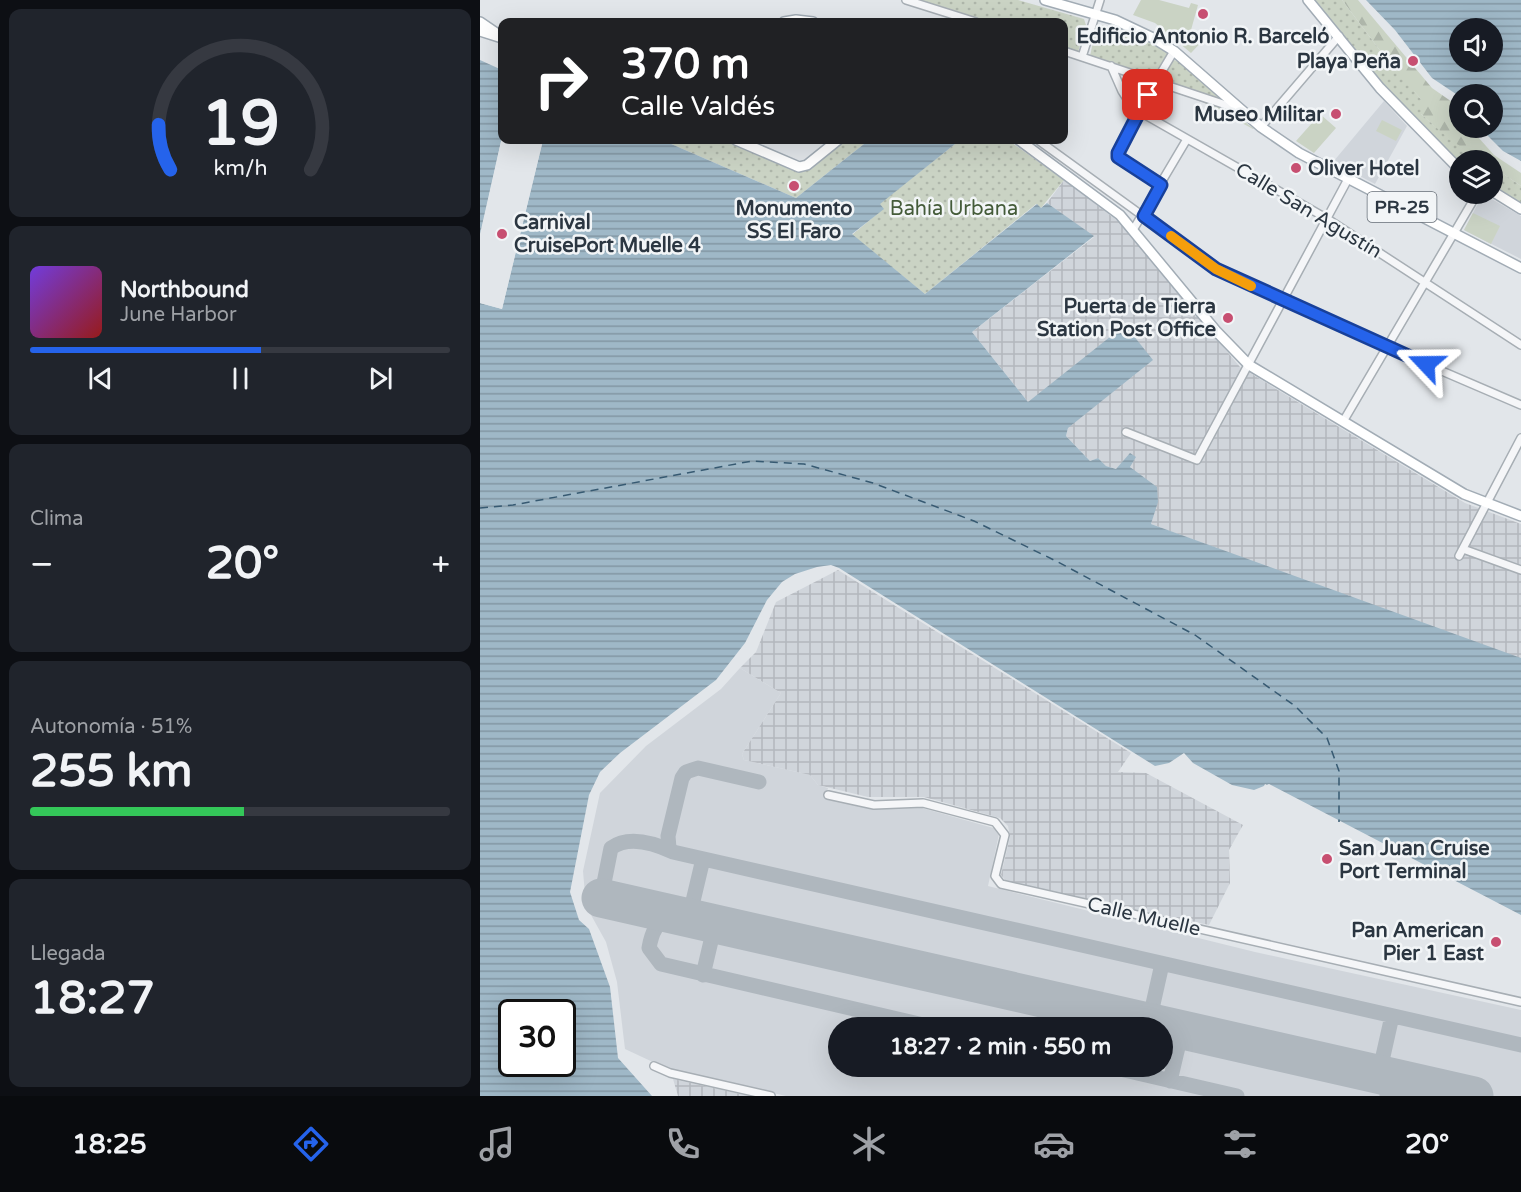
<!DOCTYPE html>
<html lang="es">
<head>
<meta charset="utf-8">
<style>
  body { margin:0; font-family:"Varela Round",sans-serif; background:#20242c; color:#f1f3f6; height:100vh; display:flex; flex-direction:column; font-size:22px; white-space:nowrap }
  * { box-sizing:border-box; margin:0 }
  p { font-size:20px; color:#9ea1a6 }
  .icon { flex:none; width:33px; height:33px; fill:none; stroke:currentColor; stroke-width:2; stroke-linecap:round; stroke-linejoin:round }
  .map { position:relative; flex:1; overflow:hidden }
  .panel { display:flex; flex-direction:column; gap:9px; padding:9px; background:#0d0f14; width:480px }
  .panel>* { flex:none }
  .hud { position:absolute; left:18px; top:18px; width:570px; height:126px; border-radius:12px; box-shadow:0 6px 24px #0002; background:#202124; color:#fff; overflow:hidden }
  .tools { position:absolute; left:969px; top:18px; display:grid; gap:12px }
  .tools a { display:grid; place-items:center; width:54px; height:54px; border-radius:50%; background:#171b24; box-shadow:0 6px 24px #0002; font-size:30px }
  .speed { position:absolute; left:18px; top:999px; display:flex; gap:12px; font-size:30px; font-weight:700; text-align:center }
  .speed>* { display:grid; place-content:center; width:78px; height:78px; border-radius:50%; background:#171b24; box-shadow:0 6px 24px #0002; line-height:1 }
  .speed .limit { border:3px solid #111; border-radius:9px; background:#fff; color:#111 }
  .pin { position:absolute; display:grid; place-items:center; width:51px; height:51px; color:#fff; margin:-26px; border-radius:12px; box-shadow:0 3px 9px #0006 }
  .me { position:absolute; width:66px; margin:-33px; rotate:293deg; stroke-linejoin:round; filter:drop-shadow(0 0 4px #0008) }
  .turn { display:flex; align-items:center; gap:21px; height:126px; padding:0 24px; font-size:27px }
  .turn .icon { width:78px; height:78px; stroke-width:2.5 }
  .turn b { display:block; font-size:42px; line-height:51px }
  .big { font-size:45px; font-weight:700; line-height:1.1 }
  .panel .widget { flex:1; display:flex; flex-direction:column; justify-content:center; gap:9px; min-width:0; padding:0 21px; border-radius:12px; background:#20242c }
  .panel .dial { align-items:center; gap:0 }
  .dial svg { height:156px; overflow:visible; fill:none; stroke:#363941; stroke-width:7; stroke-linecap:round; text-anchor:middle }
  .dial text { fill:#f1f3f6; stroke:none }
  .song { display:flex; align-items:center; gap:18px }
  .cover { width:72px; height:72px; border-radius:9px; background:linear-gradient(135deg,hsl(260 70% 55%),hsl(0 70% 35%)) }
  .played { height:6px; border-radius:3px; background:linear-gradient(90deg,#2563eb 55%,#363941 55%) }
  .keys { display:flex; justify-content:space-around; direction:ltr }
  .heat { display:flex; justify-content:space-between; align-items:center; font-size:33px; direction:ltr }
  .charge { height:9px; border-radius:4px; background:linear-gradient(90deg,#34c759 51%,#363941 0) }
  .trip { position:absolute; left:348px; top:1017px; width:345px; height:60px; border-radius:30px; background:#171b24; box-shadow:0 6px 24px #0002; font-weight:700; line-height:60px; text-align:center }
  .menu { display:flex; height:96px; justify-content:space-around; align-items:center; background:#090b0e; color:#9ea1a6 }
  .menu .icon { width:42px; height:42px }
  .menu .on { color:#2563eb }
  .menu b { font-size:27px; color:#f1f3f6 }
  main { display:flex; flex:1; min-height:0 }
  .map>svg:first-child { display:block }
</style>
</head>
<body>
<main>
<section class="panel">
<div class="widget dial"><svg viewBox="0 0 100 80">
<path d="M14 69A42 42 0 1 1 86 69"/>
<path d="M14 69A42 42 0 0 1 8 46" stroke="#2563eb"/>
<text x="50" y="56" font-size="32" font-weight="700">19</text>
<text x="50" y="72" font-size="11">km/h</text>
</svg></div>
<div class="widget">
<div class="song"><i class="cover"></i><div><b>Northbound</b><p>June Harbor</p></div></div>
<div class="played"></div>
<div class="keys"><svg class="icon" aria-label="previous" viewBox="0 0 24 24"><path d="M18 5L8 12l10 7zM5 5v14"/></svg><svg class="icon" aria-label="pause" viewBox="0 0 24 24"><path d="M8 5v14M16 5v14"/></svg><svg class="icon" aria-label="next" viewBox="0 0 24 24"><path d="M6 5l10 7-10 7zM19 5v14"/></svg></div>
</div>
<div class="widget"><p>Clima</p>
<div class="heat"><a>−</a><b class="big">20°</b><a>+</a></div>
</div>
<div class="widget"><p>Autonomía · 51%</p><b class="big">255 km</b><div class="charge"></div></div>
<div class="widget"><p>Llegada</p><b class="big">18:27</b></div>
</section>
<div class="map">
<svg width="1041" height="1096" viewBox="0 0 1041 1096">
  <defs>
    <pattern id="industrial-grid" width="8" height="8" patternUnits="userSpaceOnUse" patternTransform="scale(1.5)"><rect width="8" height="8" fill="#d0d5db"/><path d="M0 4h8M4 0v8" fill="none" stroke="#b3b7bd"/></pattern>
    <pattern id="forest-firs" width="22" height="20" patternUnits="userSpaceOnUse" patternTransform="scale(1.5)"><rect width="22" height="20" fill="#cad3c4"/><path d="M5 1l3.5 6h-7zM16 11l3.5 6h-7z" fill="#aeb6aa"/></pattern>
    <pattern id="park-dots" width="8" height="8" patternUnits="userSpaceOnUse" patternTransform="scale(1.5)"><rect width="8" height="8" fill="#cad3c4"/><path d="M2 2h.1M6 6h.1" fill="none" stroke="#aeb6aa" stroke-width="1.8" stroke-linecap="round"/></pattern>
    <pattern id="water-rules" width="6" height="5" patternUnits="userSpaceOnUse" patternTransform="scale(1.5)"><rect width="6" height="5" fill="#9fb8c7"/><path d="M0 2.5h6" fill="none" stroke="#8296a3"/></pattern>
  </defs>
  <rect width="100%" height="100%" fill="#e2e6ea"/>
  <path fill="#d0d5db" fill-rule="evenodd" d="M 904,101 L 927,126 L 895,184 L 853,162 Z
    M 1003,194 L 1041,216 L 1041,259 L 984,230 Z
    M 260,668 L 301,693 L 262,754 L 264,760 L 330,775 L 338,785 L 348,788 L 345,799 L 392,809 L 442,808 L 517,829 L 519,834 L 508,886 L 775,952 L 1041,1010 L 1041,1096 L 306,1096 L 190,1070 L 145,1049 L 137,982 L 126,942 L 106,906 L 103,871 L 120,793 L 166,746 L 241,689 ZM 358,1028 L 682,1028 L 682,1066 L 358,1066 Z"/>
  <path fill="url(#industrial-grid)" d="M 584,180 L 639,222 L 760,367 L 985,503 L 1041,524 L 1041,661 L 671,524 L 677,502 L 650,466 L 656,457 L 636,469 L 626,466 L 618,458 L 610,461 L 586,436 L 588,429 L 548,402 L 492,332 L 614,237 L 567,203 Z
    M 358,570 L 651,753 L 638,772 L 666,773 L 763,825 L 749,850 L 750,883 L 729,925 L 527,882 L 521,875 L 530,837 L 528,826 L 520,818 L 444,797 L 388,797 L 338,785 L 330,775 L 264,760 L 262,754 L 301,693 L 260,668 L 276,652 L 296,602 Z
    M 193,1079 L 269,1096 L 198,1096 Z"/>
  <path fill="#cad3c4" d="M 661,0 L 679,0 L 709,8 L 711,3 L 718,5 L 711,30 L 727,36 L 711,53 L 675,23 L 653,15 Z
    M 715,98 L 750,110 L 774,129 L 773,129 Z
    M 840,114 L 856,128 L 834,153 L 816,141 Z
    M 902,120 L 922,130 L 916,141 L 896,131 Z
    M 993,213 L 1020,226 L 1011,244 L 984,230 Z"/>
  <path fill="url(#forest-firs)" d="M 862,0 L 878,0 L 952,88 L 975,104 L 979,113 L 980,128 L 990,128 L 1014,155 L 1041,173 L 1041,186 L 1013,167 L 1012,160 C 986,160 960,131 941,114 L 941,99 L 914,69 Z"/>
  <path fill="url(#park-dots)" d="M 438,0 L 538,0 L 604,19 L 606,25 L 598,52 L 584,47 L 584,22 L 508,22 Z
    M 835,0 L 862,0 L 914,69 L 935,88 L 934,91 L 941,99 L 941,114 L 969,139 L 1002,160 L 980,160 L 979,164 L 896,78 Z
    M 622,25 L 658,37 L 687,52 L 688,56 L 676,76 L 610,56 L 616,28 Z
    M 693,60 L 698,61 L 744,102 L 683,81 L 683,75 Z
    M 182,140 L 244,140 L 321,171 L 330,168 L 366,140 L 389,140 L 316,198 Z
    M 480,140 L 528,140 L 584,180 L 561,208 L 556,204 L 445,294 L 372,235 L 403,209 L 399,204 Z
    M 1013,167 L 1041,186 L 1041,203 L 1013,185 Z"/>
  <path fill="url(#water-rules)" fill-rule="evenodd" d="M 886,0 L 1041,0 L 1041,161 L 1023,151 L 1000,128 L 1012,128 L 1012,94 L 979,96 L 952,78 L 915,30 ZM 980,28 L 1012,28 L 1012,62 L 980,62 Z
    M 0,60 L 22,70 L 22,137 L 0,234 Z
    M 63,140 L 182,140 L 316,198 L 389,140 L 480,140 L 400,204 L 404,209 L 372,234 L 445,294 L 557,204 L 561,208 L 567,203 L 614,236 L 492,332 L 548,402 L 645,325 L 673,360 L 588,428 L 586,436 L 610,461 L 618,458 L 626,466 L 636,469 L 650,453 L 656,457 L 650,467 L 677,487 L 678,502 L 671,524 L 1041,658 L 1041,915 L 789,784 L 774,790 L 752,785 L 713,763 L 704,753 L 689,763 L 675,766 L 359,568 L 351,565 L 337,567 L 315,574 L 302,582 L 287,600 L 265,643 L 236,680 L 140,753 L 120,772 L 109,795 L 90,892 L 99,920 L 109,929 L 130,987 L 138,1058 L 172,1096 L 0,1096 L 0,303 L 22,309 ZM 32,1012 L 82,1012 L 82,1064 L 32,1064 Z"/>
  <path fill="#e2e6ea" d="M 22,137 L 25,140 L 3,235 L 0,237 Z
    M 60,140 L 63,140 L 22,309 L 0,303 L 0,300 L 20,305 Z
    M 785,784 L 1041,916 L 1041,918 L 788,787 L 781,792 Z"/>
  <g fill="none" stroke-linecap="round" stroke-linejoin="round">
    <path stroke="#375a72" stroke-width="1.5" stroke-dasharray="8 6" stroke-linecap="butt" d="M 0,508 L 33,505 L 272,461 L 324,464 L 393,483 L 494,521 L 576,561 L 715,635 L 815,706 L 847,738 L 859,771 L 859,822"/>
    <path stroke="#afb7be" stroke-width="15" d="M 193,852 L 189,848 L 188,836 L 202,778 L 206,772 L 218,768 L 279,782
      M 137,902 L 126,892 L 124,883 L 131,848 C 149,835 174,843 193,852 L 1041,1045
      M 191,914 C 176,924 172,931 169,948 L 181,964 L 456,1028
      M 209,918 L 223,859
      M 223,975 L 235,924
      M 669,1022 L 682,964
      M 627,1066 L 757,1096
      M 899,1074 L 912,1016
      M 690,1081 L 702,1030
      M 907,1096 L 911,1077"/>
    <path stroke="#afb7be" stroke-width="39" d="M 121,898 L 994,1096"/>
    <g stroke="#a7aeb4" stroke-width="10">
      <path id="minor" d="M 426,0 L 496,22
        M 584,51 L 758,109
        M 602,57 L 620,0
        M 631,66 L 642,91 L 653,108 L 846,218 L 1041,345
        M 781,127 L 859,36
        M 558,140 L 736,269 L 927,356 L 1041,405
        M 681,185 L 638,157 L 638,153 L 659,115 L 660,108 L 694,51
        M 653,230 L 707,139
        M 864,420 L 997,194
        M 646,432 L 717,460 L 868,179
        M 983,549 L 1041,570
        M 979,556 L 1041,438
        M 348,795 L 394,805 L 443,803 L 515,822 L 525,835 L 515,876 L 521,884 L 1041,1002
        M 174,1066 L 190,1073 L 291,1096"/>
    </g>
    <g stroke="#a2acb5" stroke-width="12">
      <path id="major" d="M 565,0 L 635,20 L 673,38 L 694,51 L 781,127 L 819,153 L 1041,268
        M 828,0 L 900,88 L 980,170
        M 0,22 L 22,37
        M 304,22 L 316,20 L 333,22
        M 0,31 L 22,38
        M 256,140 L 319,167 L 327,165 L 358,140
        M 539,140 L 640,215 L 737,332 L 769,365 L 984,494 L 1041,516
        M 1012,191 L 1041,209"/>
    </g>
    <use href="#minor" stroke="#f5f6f8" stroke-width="7"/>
    <use href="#major" stroke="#fff" stroke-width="9"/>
  </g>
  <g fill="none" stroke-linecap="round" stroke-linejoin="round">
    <g stroke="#184099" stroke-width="15">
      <path id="route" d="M 668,95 L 638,153 L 638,157 L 681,185 L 664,216 L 736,269 L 946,364"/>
    </g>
    <use href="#route" stroke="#2563eb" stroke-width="10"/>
    <path stroke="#f59e0b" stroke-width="10" d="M 691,236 L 736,269 L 771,286"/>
  </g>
  <g fill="#c74f71" stroke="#f2f5f7" stroke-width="2">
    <circle cx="723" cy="14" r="6"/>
    <circle cx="933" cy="61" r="6"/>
    <circle cx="856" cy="114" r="6"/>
    <circle cx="816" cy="168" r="6"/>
    <circle cx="314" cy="186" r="6"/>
    <circle cx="22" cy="234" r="6"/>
    <circle cx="748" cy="318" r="6"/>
    <circle cx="847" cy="859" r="6"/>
    <circle cx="1016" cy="942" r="6"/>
  </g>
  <g text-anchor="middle" stroke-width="5" stroke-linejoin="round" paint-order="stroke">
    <rect fill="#f2f5f7" stroke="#676f78" stroke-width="1.5" x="887.5" y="192" width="69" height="30" rx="4.5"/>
    <g font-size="18" font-weight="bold" fill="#2b3641">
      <text x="922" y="213">PR-25</text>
    </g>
    <g font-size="20" font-weight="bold" fill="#2b3641" stroke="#f2f5f7" text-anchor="end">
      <text x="723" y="43" text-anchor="middle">Edificio Antonio R. Barceló</text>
      <text x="921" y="68">Playa Peña</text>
      <text x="844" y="121">Museo Militar</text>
      <text x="828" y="175" text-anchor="start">Oliver Hotel</text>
      <text x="314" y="215" text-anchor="middle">Monumento<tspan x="314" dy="23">SS El Faro</tspan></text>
      <text x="34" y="229" text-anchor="start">Carnival<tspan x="34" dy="23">CruisePort Muelle 4</tspan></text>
      <text x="736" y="313">Puerta de Tierra<tspan x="736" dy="23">Station Post Office</tspan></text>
      <text x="859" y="855" text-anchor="start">San Juan Cruise<tspan x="859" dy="23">Port Terminal</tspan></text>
      <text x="1004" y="937">Pan American<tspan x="1004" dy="23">Pier 1 East</tspan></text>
    </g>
    <g font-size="20" fill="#445b39" stroke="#f2f5f7">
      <text x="474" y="215">Bahía Urbana</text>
    </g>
    <g font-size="20" fill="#2b3641" stroke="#f2f5f7">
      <text transform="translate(829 210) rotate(31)" y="7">Calle San Agustín</text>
      <text transform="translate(664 916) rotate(13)" y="7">Calle Muelle</text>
    </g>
  </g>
</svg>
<div class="tools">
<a><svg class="icon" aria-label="sound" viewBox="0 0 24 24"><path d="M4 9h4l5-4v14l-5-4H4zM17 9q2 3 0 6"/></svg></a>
<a><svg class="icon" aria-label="search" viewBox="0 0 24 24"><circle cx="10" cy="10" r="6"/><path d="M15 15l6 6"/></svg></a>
<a><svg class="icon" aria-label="layers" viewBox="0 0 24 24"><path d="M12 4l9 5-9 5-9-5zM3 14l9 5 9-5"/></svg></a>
</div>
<div class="speed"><div class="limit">30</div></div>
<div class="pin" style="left:668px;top:95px;background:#d93025"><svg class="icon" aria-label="arrive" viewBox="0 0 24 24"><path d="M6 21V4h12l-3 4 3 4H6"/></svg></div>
<svg class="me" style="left:946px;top:364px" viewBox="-20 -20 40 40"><path d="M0-17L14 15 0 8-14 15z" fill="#2563eb" stroke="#fff" stroke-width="4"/></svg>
<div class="trip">18:27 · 2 min · 550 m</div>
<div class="hud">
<div class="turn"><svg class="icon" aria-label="right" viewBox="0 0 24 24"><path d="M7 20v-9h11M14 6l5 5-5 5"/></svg><div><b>370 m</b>Calle Valdés</div></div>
</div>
</div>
</main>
<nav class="menu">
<b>18:25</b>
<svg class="icon on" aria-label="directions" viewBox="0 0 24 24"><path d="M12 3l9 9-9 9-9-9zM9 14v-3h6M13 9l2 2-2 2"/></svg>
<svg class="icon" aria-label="music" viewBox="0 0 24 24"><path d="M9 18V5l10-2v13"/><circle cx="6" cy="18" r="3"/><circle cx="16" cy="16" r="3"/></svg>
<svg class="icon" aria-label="phone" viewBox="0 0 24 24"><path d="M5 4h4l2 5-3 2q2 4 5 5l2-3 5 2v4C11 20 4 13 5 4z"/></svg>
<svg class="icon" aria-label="climate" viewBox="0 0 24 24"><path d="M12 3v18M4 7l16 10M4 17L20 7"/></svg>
<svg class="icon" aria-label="car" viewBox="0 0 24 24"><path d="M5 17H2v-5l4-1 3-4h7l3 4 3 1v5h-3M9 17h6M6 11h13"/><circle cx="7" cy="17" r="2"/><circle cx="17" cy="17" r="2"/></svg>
<svg class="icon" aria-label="filters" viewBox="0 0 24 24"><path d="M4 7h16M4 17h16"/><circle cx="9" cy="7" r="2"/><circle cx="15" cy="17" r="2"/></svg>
<b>20°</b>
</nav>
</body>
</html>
